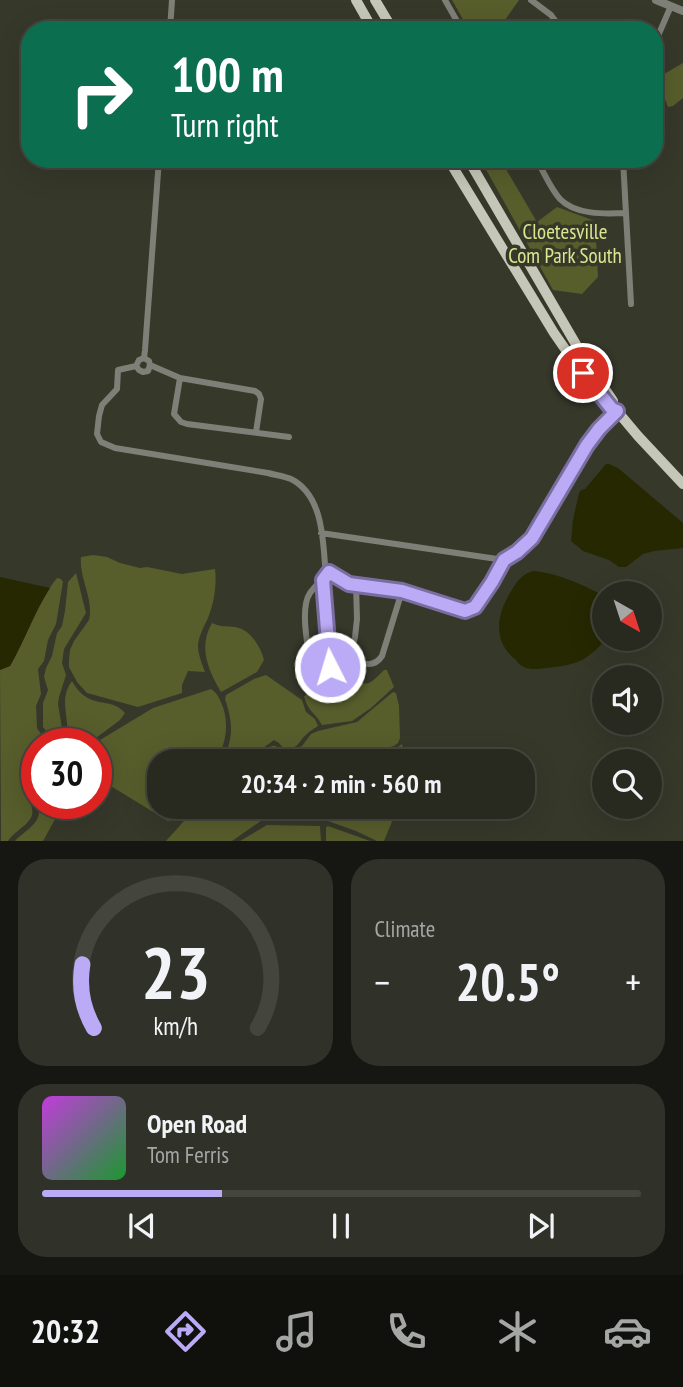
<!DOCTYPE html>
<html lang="en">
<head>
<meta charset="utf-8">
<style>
  body { margin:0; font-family:"PT Sans Narrow",sans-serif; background:#303229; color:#f1f3f6; height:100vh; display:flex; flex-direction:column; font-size:26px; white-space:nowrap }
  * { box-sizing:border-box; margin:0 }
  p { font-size:23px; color:#a5a7a5 }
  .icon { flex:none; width:38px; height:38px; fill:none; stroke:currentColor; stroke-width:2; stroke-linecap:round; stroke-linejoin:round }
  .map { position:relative; height:841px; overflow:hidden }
  .details { display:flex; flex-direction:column; gap:18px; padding:18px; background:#161712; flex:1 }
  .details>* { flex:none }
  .hud { position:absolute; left:21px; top:21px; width:642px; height:147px; border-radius:28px; box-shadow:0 7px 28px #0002,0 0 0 2px #44463e; background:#0b6e4f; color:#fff; overflow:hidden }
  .needle { width:46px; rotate:141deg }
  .controls { position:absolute; left:592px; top:581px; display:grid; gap:14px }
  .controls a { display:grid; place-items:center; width:70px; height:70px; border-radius:50%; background:#282a20; box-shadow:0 7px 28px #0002,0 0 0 2px #44463e; font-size:35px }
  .speed { position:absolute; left:21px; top:728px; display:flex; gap:14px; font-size:35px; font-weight:700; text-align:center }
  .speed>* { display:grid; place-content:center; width:91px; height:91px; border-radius:50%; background:#282a20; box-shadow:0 7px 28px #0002,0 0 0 2px #44463e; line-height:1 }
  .speed .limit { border:10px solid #d22; background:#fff; color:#111 }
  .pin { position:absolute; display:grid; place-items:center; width:60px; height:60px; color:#fff; margin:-30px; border:4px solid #fff; border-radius:50%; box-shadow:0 2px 7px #0007 }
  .me { position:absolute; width:77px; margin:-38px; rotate:355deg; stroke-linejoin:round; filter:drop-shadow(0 0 5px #0008) }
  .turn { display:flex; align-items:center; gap:24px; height:147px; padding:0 35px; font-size:32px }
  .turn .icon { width:91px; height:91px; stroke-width:2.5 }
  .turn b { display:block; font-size:49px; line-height:60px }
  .big { font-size:52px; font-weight:700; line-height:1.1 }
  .details .widget { flex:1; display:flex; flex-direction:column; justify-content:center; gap:10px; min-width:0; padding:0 24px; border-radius:28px; background:#303229 }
  .details .dial { align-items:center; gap:0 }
  .dial svg { height:182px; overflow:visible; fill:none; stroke:#44463e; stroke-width:7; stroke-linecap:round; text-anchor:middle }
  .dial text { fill:#f1f3f6; stroke:none }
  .song { display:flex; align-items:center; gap:21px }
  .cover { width:84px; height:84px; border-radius:10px; background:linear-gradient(135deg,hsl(290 70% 55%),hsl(130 70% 35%)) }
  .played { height:7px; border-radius:4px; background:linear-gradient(90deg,#bbaaf6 30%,#44463e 30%) }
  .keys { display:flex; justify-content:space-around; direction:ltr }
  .heat { display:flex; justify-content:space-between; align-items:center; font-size:38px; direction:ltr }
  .details .tiles { flex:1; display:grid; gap:18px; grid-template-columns:1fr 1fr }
  .widget:last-child { grid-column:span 2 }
  .trip { position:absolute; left:147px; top:749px; width:388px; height:70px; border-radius:28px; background:#282a20; box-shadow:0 7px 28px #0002,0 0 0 2px #44463e; font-weight:700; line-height:70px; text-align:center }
  .tabs { display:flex; height:112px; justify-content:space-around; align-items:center; background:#10110d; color:#a5a7a5 }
  .tabs .icon { width:49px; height:49px }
  .tabs .active { color:#bbaaf6 }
  .tabs b { font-size:32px; color:#f1f3f6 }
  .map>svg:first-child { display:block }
</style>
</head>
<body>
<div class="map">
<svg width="683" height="841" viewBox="0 0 683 841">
  <rect width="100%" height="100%" fill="#36382a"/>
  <path fill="#585d2c" d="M 452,0 L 519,0 L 505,20 L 491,30 L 469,30 Z
    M 683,63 L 683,98 L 673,106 L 668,107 L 657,78 Z
    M 490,159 L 500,159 L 537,222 L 557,207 L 595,221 L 598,277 L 582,294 L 553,290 L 483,164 Z
    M 93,555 L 107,557 L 120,563 L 140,568 L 147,567 L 182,574 L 215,569 C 217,585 214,603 208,618 C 204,627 199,635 198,645 C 198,655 202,663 205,672 L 188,671 L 182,685 L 182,693 L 138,707 L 87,693 L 77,682 L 69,667 L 69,659 L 70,650 L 74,641 L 89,620 C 94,598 79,579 81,557 Z
    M 76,573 L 86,613 L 64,649 L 62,663 L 66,675 L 59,697 L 58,704 L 62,728 L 62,736 L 60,744 L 53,744 L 50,736 L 43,727 L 43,703 L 48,690 L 44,677 L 46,668 L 52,656 L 57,633 L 62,626 L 65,611 L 68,582 Z
    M 57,578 L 61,579 L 63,582 L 56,624 L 48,640 L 44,661 L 38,669 L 41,694 L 36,706 L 37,728 L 48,744 L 37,744 L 37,788 L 30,796 L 29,801 C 41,822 18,826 8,841 L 1,841 L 0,670 L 10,666 C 27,637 36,604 57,578 Z
    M 212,623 C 220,627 226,626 235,627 C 250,629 261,647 264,660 L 257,672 L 223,691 L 221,692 C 208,670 198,647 212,623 Z
    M 384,670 L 387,670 L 394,687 L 371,708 L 352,721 L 322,725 C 315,712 308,712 304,696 L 349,677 C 368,689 371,683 384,670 Z
    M 266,675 L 302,700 L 306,712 L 315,719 L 318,726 C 315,728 310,731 308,733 C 297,742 300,749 284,749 L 279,743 L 274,740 L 248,759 L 247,761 L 222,761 C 234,738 233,723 225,699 L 226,695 L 254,679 Z
    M 72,681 C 89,712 110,695 125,713 L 120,720 L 88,744 L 64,744 C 74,722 56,703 72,681 Z
    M 211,689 C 217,693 218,696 221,702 C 230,723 226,741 217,761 L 159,761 L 159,807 L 185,807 L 175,819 L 168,821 L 96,777 L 96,744 L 95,743 L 153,708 Z
    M 393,692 L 396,693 L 399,706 L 400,738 L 398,743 L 394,746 L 382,749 L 359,751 L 340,761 L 298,761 L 286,753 L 302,746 L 311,734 L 318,731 L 357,722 Z
    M 402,744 L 405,761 L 350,761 C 368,752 385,758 402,744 Z
    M 272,746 L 276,746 L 283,757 L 291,761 L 254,761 L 265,749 Z
    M 37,796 L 37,803 L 64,803 L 43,841 L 15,841 C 22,833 38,825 39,813 C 40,805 35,804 37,796 Z
    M 192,807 L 272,807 L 265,818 L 232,841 L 166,841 L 184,821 Z
    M 280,807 L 322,807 L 322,820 L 274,818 L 273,817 Z
    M 326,807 L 398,807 L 384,841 L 377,841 L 356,831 L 328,821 L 326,818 Z
    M 267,825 L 320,826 L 321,841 L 240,841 Z
    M 328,826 L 370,841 L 326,841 L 326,827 Z"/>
  <path fill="#252800" d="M 606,464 L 609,464 L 618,468 L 683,523 L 683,548 L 654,551 L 643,554 L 626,567 L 619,567 L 609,560 L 583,551 L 571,541 L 573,520 L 579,493 L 581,490 L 585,489 Z
    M 533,571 C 554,572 584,585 604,596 L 604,639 L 606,639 C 586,662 576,665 546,668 C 540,669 530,670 524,667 C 521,666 518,663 516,660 C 493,642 496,616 510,593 C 516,583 521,574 533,571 Z
    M 0,577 L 50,588 C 34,613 25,640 10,666 L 0,670 Z"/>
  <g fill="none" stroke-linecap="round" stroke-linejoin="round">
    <path stroke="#7e8078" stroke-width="6" d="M 445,0 L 462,30
      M 531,0 L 551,15 L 557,23 L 551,30
      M 557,23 L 580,25
      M 170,30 L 172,0
      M 654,45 L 671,6
      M 536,159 C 544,172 550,188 560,199 C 575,215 605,214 625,213
      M 623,159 L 631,304
      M 144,358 L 139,360 L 136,366 L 139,370 L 143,372 L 148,371 L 150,365 L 149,361 L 144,358 L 145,350 L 159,159
      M 150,365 L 180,378 L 255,391 L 259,394 L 261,399 L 256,432
      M 136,366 L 118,370 L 117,389 L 102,405 L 99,416 L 97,434 L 101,442 L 115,448 L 268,473 C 275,475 284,476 291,479 C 321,494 323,535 325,565 C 329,575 339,579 349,584 L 402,591 L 465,611 C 482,606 496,576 504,560
      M 180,378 L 174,414 L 181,422 L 187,424 L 289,437
      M 321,533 L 504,560 C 538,546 566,479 586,448 C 594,434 606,423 617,411
      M 323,580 L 329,667 L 327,677 L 321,680 L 314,677 L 311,670 C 309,651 299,609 310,593 C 315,586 323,579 329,572
      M 356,584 L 357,619 L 355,637 L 351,654 L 352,658 C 363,665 374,668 382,656 L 402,591"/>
    <path stroke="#7e8078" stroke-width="8" d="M 656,0 L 683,11"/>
    <path stroke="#c5c8b8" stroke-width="10" d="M 356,0 L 373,30
      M 375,0 L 393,30
      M 448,159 L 554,333 L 572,359 L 612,409 L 617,411 L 638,436 L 683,484
      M 468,159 L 581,353 L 613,401"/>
  </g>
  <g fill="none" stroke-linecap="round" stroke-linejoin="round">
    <g stroke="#7a6ea0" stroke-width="18">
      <path id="route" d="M 330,667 L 323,580 L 329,572 L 349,584 L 402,591 L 465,611 L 475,607 L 492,582 L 504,560 L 517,552 L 532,538 L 587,445 L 599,429 L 617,411 L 612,409 L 583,373"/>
    </g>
    <use href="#route" stroke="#bbaaf6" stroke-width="12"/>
  </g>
  <g text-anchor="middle" stroke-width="7" stroke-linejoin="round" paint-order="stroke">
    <g font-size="21" fill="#dce690" stroke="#36382a">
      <text x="565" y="239">Cloetesville<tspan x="565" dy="24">Com Park South</tspan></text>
    </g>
  </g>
</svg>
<div class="controls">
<a><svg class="needle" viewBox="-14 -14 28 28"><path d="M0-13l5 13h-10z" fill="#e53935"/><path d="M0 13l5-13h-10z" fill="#a5a7a5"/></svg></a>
<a><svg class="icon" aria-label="sound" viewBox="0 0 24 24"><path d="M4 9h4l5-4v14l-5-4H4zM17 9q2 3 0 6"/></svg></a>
<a><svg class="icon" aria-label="search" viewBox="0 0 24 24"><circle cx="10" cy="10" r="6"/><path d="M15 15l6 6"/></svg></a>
</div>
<div class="speed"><div class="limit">30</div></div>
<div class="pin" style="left:583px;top:373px;background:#d93025"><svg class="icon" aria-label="arrive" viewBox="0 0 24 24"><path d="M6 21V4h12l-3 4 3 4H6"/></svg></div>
<svg class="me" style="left:330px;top:667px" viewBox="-20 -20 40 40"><circle r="17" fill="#bbaaf6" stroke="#fff" stroke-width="3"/><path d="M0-11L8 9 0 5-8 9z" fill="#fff"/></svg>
<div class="trip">20:34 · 2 min · 560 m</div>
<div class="hud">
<div class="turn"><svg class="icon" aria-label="right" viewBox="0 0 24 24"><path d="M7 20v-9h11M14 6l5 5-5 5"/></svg><div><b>100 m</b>Turn right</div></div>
</div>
</div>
<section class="details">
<div class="tiles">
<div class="widget dial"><svg viewBox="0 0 100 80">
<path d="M14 69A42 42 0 1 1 86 69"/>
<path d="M14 69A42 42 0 0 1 9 41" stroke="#bbaaf6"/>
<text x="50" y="56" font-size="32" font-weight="700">23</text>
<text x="50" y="72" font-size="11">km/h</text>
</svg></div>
<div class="widget"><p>Climate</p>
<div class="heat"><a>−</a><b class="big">20.5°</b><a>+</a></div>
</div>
<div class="widget">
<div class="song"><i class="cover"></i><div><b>Open Road</b><p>Tom Ferris</p></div></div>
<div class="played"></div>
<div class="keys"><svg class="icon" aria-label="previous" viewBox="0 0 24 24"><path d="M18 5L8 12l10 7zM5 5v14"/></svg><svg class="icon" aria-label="pause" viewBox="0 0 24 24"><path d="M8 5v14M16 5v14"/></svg><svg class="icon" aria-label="next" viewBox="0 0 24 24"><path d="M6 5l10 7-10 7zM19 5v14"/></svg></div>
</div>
</div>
</section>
<nav class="tabs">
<b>20:32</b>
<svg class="icon active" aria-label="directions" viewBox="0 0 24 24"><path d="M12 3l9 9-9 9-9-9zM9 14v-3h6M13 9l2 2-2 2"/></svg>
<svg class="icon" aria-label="music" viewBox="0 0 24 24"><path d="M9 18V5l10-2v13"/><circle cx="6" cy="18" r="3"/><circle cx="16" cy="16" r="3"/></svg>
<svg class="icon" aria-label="phone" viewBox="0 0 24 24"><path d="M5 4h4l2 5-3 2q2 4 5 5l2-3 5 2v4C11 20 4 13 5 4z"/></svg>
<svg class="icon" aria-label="climate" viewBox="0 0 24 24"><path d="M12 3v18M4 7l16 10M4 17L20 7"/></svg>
<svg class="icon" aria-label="car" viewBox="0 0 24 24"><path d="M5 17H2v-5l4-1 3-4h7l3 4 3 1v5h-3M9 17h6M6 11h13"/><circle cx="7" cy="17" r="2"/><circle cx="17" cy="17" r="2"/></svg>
</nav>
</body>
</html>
